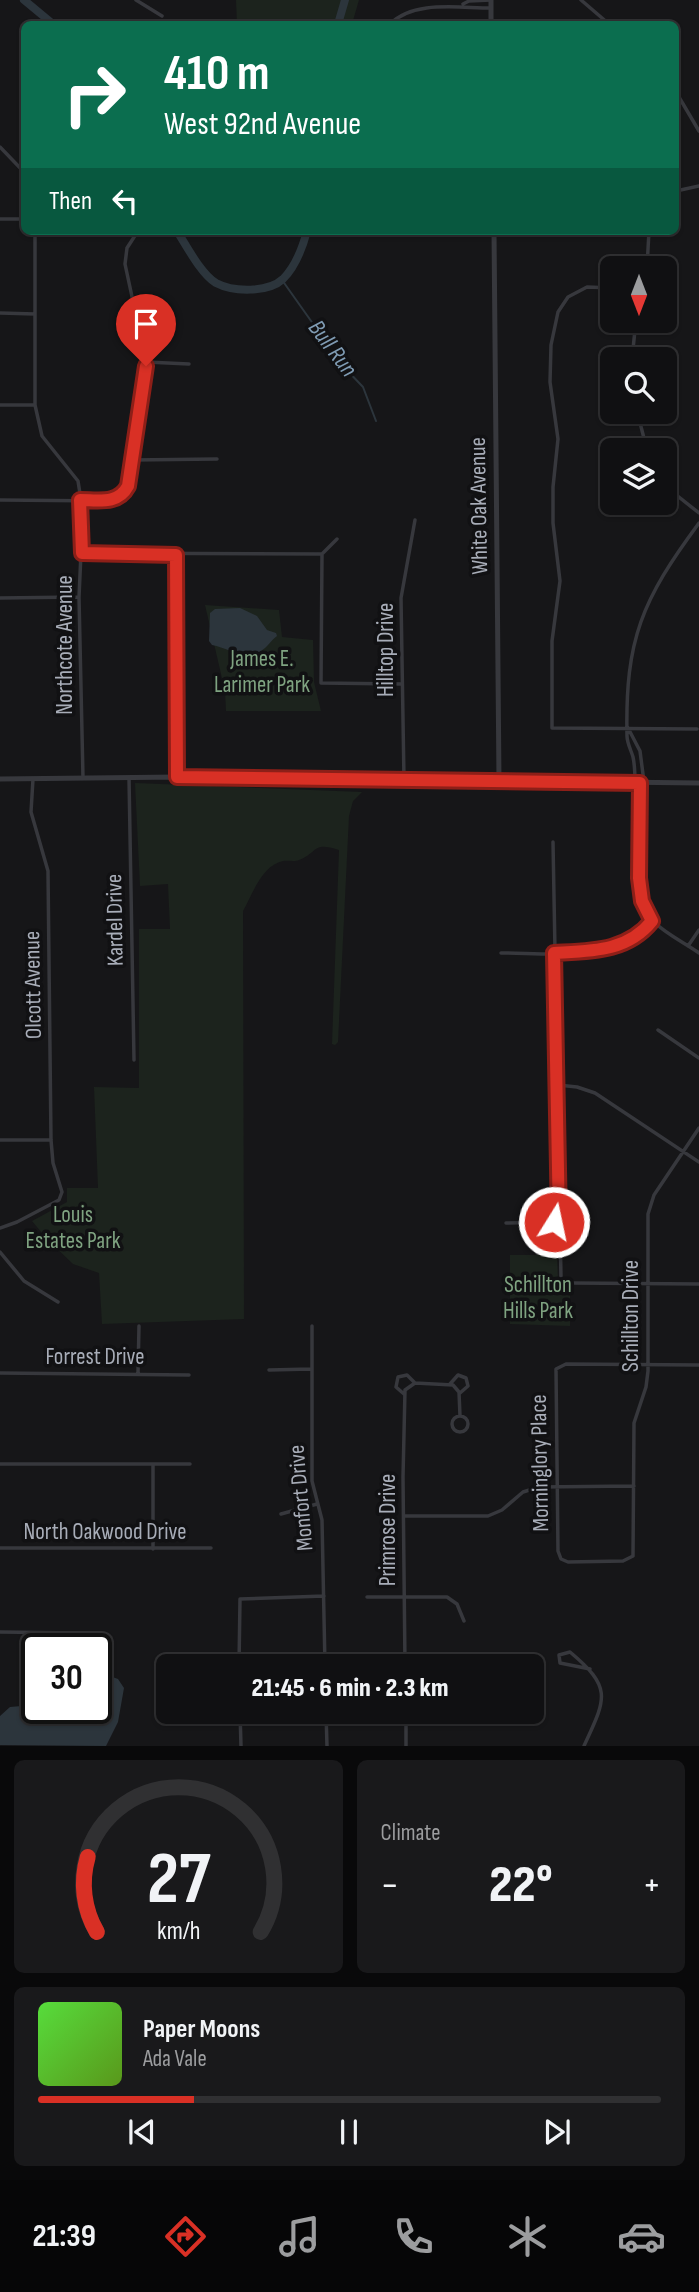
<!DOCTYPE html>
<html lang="en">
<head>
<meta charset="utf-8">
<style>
  body { margin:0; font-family:"Sofia Sans Condensed",sans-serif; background:#19191b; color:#f1f3f6; height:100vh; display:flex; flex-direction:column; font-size:26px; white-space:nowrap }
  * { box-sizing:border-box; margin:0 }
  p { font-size:23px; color:#9c9d9f }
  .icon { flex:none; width:38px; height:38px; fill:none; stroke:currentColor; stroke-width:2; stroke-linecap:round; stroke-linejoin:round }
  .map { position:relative; height:1746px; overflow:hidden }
  .drawer { display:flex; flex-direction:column; gap:14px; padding:14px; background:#09090a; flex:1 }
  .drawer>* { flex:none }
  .banner { position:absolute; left:21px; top:21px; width:658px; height:214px; border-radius:10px; box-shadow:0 2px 5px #0004,0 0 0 2px #303032; background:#0b6e4f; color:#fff; overflow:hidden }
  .needle { width:46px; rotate:180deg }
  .buttons { position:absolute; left:600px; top:256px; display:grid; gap:14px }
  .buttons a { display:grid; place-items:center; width:77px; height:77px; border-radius:10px; background:#101012; box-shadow:0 2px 5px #0004,0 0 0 2px #303032; font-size:35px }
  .speed { position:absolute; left:21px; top:1633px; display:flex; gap:14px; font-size:35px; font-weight:700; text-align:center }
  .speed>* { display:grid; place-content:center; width:91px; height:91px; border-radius:50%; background:#101012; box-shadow:0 2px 5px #0004,0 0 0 2px #303032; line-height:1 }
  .speed .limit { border:4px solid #111; border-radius:10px; background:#fff; color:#111 }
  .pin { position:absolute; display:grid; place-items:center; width:60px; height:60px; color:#fff; margin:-72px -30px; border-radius:50% 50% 50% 0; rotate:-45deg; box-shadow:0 0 7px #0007 }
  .pin .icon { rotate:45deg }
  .me { position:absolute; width:77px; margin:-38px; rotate:10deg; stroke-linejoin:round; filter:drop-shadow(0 0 5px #0008) }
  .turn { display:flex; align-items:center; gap:24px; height:147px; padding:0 28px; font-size:32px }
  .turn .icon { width:91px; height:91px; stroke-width:2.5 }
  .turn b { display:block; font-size:49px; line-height:60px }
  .then { display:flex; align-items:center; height:66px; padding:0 28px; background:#0003; gap:14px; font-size:26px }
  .big { font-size:52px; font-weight:800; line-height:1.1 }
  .drawer .widget { flex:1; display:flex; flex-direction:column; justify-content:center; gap:10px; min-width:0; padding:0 24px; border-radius:10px; background:#19191b }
  .drawer .dial { align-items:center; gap:0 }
  .dial svg { height:182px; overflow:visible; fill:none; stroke:#303032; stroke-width:7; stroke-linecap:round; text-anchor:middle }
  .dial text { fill:#f1f3f6; stroke:none }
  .song { display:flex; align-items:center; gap:21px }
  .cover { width:84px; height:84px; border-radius:10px; background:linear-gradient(135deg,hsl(110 70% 55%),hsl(90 70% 35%)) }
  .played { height:7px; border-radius:4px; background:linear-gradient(90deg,#d93025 25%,#303032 25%) }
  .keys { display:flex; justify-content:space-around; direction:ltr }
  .heat { display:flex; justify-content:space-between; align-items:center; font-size:38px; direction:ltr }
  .drawer .tiles { flex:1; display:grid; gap:14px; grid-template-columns:1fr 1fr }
  .widget:last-child { grid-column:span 2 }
  .trip { position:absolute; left:156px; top:1654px; width:388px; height:70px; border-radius:10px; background:#101012; box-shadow:0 2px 5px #0004,0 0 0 2px #303032; font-weight:800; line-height:70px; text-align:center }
  .menu { display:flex; height:112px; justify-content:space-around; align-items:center; background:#060607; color:#9c9d9f }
  .menu .icon { width:49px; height:49px }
  .menu .active { color:#d93025 }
  .menu b { font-size:32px; color:#f1f3f6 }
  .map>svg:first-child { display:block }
</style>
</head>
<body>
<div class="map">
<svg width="699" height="1746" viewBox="0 0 699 1746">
  <rect width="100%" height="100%" fill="#161618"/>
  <path fill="#1c231d" d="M 236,0 L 359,0 L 352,24 L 237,24 Z
    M 205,605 L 279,610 L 282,637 L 313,640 L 314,682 L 321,711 L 226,711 L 225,691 Z
    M 135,783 L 362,792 L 353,801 L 349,816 L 338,1042 L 335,1045 L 332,1044 L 339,850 C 312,841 318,853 299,860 C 294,862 288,860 283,861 C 262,865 252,895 243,911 L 244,1319 L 102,1324 L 99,1273 L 73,1264 L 47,1239 L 32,1221 L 67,1202 L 67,1188 L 98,1188 L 94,1087 L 139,1088 L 139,929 L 170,929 L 168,884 L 140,886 Z
    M 510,1255 L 557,1255 L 558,1280 L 570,1287 L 570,1326 L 510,1324 Z"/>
  <path fill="#2c353c" d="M 240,608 L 257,616 L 267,630 L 276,633 L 277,636 C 271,640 268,647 261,651 C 246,661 228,648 212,645 L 209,641 L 210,613 L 215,609 Z
    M 96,1671 L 118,1679 L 124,1688 L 118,1722 L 106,1746 L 0,1745 L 0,1716 L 10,1707 L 33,1705 L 37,1701 L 37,1708 L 96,1708 Z"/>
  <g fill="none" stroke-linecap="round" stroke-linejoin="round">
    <path stroke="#2c353c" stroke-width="2" d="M 282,280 L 343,366 L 363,387 L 376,421"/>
    <path stroke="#2c353c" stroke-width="8" d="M 24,0 L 53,24
      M 338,24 L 345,0
      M 177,231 C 186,245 201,274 216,283 C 233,292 268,293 283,279 C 295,267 303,246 307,231"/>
    <path stroke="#37383d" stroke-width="3.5" d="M 136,0 L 162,16
      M 581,0 L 609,24
      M 463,4 L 469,1 L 491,0
      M 390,24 C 414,0 458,8 491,8
      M 676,92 L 699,131
      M 0,147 L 24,172
      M 676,191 L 699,186
      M 0,219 L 24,219
      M 35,231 L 35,405 L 42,436 L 78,481 L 81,500 L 81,553 L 79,597 L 83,778
      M 647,268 L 649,231
      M 612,288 L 587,287 L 568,297 L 558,312 L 551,345 L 550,382 L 558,439 L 553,487 L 553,523 L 560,581 L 552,641 L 552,728 L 697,729
      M 0,313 L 35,314
      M 632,359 L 636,320
      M 146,362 L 189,364
      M 0,405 L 35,405
      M 637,411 L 647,450
      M 132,460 L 217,459
      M 665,486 L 699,513
      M 0,500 L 108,501 L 119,497 L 126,490 L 146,362 L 125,264 L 127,248 L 138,231
      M 337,539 L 322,554 L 321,683 L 401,684
      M 81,553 L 322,554
      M 176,555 L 177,777
      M 0,598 L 79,597
      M 628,728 L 640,751 L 644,782
      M 129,778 L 134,1060
      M 404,780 L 401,598 L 415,520
      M 640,783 C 640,815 632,901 654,922 C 666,934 685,943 699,953
      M 635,784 C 635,774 635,766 633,757 C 631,750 627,743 627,736 C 625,639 642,600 699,523
      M 553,842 L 561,1278 L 567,1283 L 572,1283 L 699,1284
      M 688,946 L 699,930
      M 501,953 C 551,953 617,963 652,921
      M 658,1030 L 699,1058
      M 558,1085 L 577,1087 L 595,1093 L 699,1162
      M 699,1128 L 654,1195 L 648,1214 L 648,1371 L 646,1387 L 634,1423 L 633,1556 L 623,1561 L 568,1562 L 561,1559 L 558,1551 L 556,1369 L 566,1364 L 699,1365
      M 0,1140 L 51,1140
      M 506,1223 L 559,1222
      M 0,1228 L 17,1222 L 59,1200 L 62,1192 L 53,1163 L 51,1140 L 48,871 L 31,812 L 33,779
      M 0,1252 L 24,1281 L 58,1302
      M 312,1326 L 312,1481 L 322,1520 L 325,1666
      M 269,1370 L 311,1369
      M 0,1373 L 189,1375
      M 138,1373 L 139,1326
      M 450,1384 L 458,1375 L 466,1378 L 468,1386 L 460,1393
      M 404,1394 L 396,1387 L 398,1377 L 407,1375 L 415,1383
      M452 1424a8 8 0 1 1 16 0a8 8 0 1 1-16 0Z
      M 0,1464 L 190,1464
      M 281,1514 L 317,1504
      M 404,1516 L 488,1516 L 502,1510 L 523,1492 L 539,1487 L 634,1486
      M 0,1548 L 211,1548
      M 153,1549 L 153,1464
      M 367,1597 L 447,1597 L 457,1604 L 464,1621
      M 0,1632 L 80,1633
      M 239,1666 L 240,1599 L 324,1596
      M 405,1666 L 403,1477 L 405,1390 L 415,1383 L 453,1385 L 459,1392 L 460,1416
      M 240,1712 L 241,1746
      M 326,1712 L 327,1746
      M 406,1712 L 406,1746
      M 584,1746 C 606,1698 613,1688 570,1652 L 559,1655 L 560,1663 L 590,1669"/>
    <path stroke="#37383d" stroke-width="5" d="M 491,0 L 491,24
      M 494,231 L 499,781
      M 0,779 L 177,777 L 699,783"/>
  </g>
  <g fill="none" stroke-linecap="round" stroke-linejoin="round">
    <g stroke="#8d1f18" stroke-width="18">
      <path id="route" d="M 146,366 L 128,486 C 118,505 98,500 80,500 L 82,553 L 176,555 L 177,777 L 640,783 L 639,878 L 642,901 L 652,921 C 627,952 591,951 554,953 L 559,1222 L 554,1222"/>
    </g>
    <use href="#route" stroke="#d93025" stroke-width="12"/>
  </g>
  <g text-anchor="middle" stroke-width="7" stroke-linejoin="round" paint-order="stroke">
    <g font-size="23" fill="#a8adb8" stroke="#111113">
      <text transform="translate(478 506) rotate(-91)" y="8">White Oak Avenue</text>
      <text transform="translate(64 645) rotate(-90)" y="8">Northcote Avenue</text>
      <text transform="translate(385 650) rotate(-90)" y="8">Hilltop Drive</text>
      <text transform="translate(114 920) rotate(-91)" y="8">Kardel Drive</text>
      <text transform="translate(32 985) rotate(-91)" y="8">Olcott Avenue</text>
      <text transform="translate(630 1316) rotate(-90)" y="8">Schillton Drive</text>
      <text x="95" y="1364">Forrest Drive</text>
      <text transform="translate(539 1463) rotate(-91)" y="8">Morninglory Place</text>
      <text transform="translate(300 1498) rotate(-95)" y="8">Monfort Drive</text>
      <text transform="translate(387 1530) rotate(-90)" y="8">Primrose Drive</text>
      <text x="105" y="1539">North Oakwood Drive</text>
    </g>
    <g font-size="23" fill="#7fa381" stroke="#111113">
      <text x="262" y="666">James E.<tspan x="262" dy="26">Larimer Park</tspan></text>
      <text x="73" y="1222">Louis<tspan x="73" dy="26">Estates Park</tspan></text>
      <text x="538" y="1292">Schillton<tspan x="538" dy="26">Hills Park</tspan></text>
    </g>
    <g font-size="24" font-style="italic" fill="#7f9bb3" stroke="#111113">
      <text transform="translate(333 348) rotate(53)" y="8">Bull Run</text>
    </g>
  </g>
</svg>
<div class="buttons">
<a><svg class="needle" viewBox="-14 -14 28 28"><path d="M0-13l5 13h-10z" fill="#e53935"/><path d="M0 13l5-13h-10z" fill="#9c9d9f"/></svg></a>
<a><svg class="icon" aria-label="search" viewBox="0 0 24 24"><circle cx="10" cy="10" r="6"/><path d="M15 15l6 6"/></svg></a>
<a><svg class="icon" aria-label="layers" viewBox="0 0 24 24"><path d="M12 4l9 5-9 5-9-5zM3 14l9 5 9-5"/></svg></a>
</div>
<div class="speed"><div class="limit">30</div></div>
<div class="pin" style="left:146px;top:366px;background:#d93025"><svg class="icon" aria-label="arrive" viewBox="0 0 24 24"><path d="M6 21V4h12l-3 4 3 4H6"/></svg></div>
<svg class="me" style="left:554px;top:1222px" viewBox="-20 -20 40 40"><circle r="17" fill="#d93025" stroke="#fff" stroke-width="3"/><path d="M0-11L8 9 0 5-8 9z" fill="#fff"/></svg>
<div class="trip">21:45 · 6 min · 2.3 km</div>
<div class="banner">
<div class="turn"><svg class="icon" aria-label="right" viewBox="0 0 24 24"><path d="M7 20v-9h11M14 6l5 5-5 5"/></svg><div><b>410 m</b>West 92nd Avenue</div></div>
<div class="then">Then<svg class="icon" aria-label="left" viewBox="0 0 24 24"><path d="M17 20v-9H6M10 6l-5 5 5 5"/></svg></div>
</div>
</div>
<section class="drawer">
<div class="tiles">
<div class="widget dial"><svg viewBox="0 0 100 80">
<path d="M14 69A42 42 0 1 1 86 69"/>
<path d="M14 69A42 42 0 0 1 10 36" stroke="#d93025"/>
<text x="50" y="56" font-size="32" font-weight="700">27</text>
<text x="50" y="72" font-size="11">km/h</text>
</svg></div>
<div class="widget"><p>Climate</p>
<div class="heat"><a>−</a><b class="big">22°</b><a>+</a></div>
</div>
<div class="widget">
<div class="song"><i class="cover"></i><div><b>Paper Moons</b><p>Ada Vale</p></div></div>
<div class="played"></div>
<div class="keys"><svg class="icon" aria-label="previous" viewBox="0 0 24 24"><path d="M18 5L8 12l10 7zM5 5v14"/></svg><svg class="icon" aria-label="pause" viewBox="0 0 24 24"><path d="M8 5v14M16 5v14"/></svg><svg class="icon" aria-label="next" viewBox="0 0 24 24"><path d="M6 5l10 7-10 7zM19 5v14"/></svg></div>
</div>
</div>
</section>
<nav class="menu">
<b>21:39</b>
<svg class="icon active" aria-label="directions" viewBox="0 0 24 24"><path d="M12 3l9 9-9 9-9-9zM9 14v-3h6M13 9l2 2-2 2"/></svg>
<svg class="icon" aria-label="music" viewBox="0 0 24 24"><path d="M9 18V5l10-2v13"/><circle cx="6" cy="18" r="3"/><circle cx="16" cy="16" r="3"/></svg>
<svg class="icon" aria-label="phone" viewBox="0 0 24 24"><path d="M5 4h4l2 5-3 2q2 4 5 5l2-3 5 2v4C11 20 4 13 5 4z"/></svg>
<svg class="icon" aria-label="climate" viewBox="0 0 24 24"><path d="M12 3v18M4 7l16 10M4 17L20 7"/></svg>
<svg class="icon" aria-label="car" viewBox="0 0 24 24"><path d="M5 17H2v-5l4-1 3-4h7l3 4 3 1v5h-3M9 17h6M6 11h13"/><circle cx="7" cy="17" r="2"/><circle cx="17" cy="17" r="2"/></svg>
</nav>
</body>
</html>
